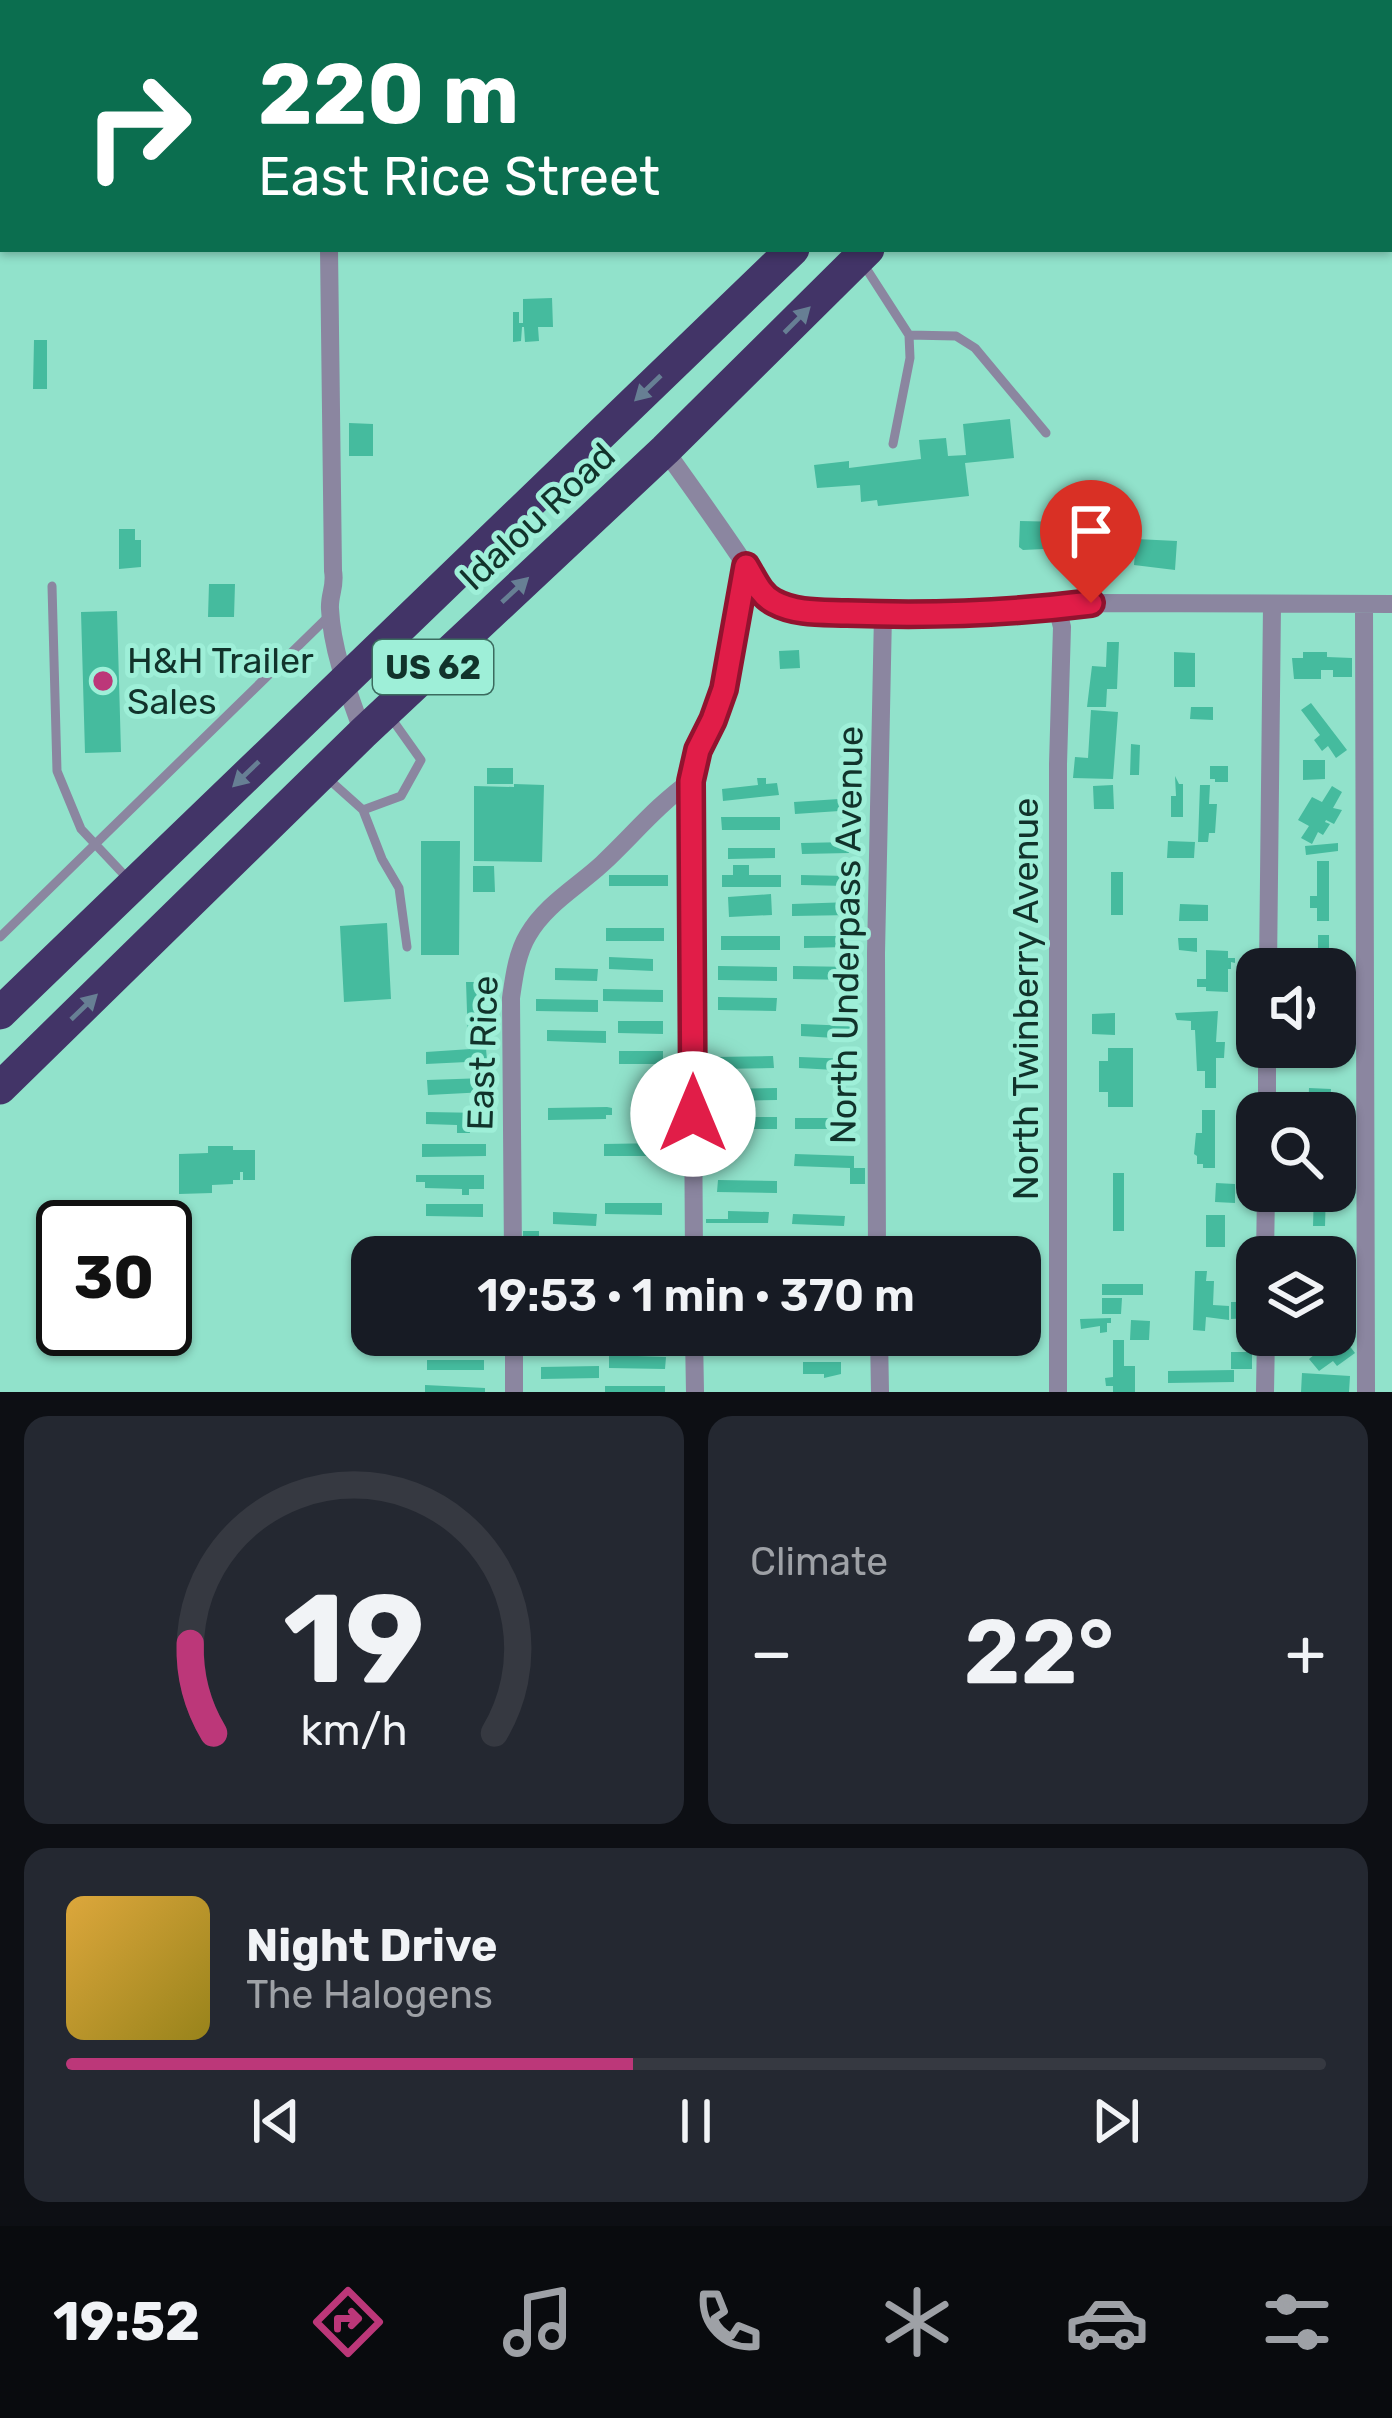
<!DOCTYPE html>
<html lang="en">
<head>
<meta charset="utf-8">
<style>
  body { margin:0; font-family:Rubik,sans-serif; background:#242831; color:#f1f3f6; height:100vh; display:flex; flex-direction:column; font-size:45px; white-space:nowrap }
  * { box-sizing:border-box; margin:0 }
  p { font-size:39px; color:#9ea1a6 }
  .icon { flex:none; width:66px; height:66px; fill:none; stroke:currentColor; stroke-width:2; stroke-linecap:round; stroke-linejoin:round }
  .map { position:relative; height:1392px; overflow:hidden }
  .panel { display:flex; flex-direction:column; gap:24px; padding:24px; background:#0d0f14; flex:1 }
  .panel>* { flex:none }
  .banner { position:absolute; left:0px; top:0px; width:1392px; height:252px; box-shadow:0 3px 9px #0004; background:#0b6e4f; color:#fff; overflow:hidden }
  .buttons { position:absolute; left:1236px; top:948px; display:grid; gap:24px }
  .buttons a { display:grid; place-items:center; width:120px; height:120px; border-radius:24px; background:#171b24; box-shadow:0 3px 9px #0004; font-size:60px }
  .speed { position:absolute; left:36px; top:1200px; display:flex; gap:24px; font-size:60px; font-weight:700; text-align:center }
  .speed>* { display:grid; place-content:center; width:156px; height:156px; border-radius:50%; background:#171b24; box-shadow:0 3px 9px #0004; line-height:1 }
  .speed .limit { border:6px solid #111; border-radius:18px; background:#fff; color:#111 }
  .pin { position:absolute; display:grid; place-items:center; width:102px; height:102px; color:#fff; margin:-123px -51px; border-radius:50% 50% 50% 0; rotate:-45deg; box-shadow:0 0 12px #0007 }
  .pin .icon { rotate:45deg }
  .me { position:absolute; width:132px; margin:-66px; rotate:0deg; stroke-linejoin:round; filter:drop-shadow(0 0 9px #0008) }
  .turn { display:flex; align-items:center; gap:42px; height:252px; padding:0 60px; font-size:54px }
  .turn .icon { width:156px; height:156px; stroke-width:2.5 }
  .turn b { display:block; font-size:84px; line-height:102px }
  .big { font-size:90px; font-weight:600; line-height:1.1 }
  .panel .card { flex:1; display:flex; flex-direction:column; justify-content:center; gap:18px; min-width:0; padding:0 42px; border-radius:24px; background:#242831 }
  .panel .dial { align-items:center; gap:0 }
  .dial svg { height:312px; overflow:visible; fill:none; stroke:#363941; stroke-width:7; stroke-linecap:round; text-anchor:middle }
  .dial text { fill:#f1f3f6; stroke:none }
  .song { display:flex; align-items:center; gap:36px }
  .cover { width:144px; height:144px; border-radius:18px; background:linear-gradient(135deg,hsl(40 70% 55%),hsl(50 70% 35%)) }
  .played { height:12px; border-radius:6px; background:linear-gradient(90deg,#bc3779 45%,#363941 45%) }
  .keys { display:flex; justify-content:space-around; direction:ltr }
  .heat { display:flex; justify-content:space-between; align-items:center; font-size:66px; direction:ltr }
  .panel .tiles { flex:1; display:grid; gap:24px; grid-template-columns:1fr 1fr }
  .card:last-child { grid-column:span 2 }
  .trip { position:absolute; left:351px; top:1236px; width:690px; height:120px; border-radius:24px; background:#171b24; box-shadow:0 3px 9px #0004; font-weight:600; line-height:120px; text-align:center }
  .tabs { display:flex; height:192px; justify-content:space-around; align-items:center; background:#090b0e; color:#9ea1a6 }
  .tabs .icon { width:84px; height:84px }
  .tabs .active { color:#bc3779 }
  .tabs b { font-size:54px; color:#f1f3f6 }
  .map>svg:first-child { display:block }
</style>
</head>
<body>
<div class="map">
<svg width="1392" height="1392" viewBox="0 0 1392 1392">
  <rect width="100%" height="100%" fill="#91e2cb"/>
  <path fill="#45bb9e" d="M 552,298 L 553,327 L 538,327 L 539,341 L 525,342 L 524,327 L 522,327 L 521,341 L 513,342 L 513,312 L 519,312 L 519,323 L 523,323 L 523,299 Z
    M 34,340 L 47,340 L 47,389 L 33,389 Z
    M 1010,419 L 1014,458 L 965,463 L 969,496 L 878,506 L 877,500 L 861,502 L 860,485 L 817,488 L 814,465 L 849,461 L 849,468 L 921,459 L 919,440 L 946,438 L 948,456 L 966,455 L 963,424 Z
    M 349,423 L 373,424 L 373,456 L 349,456 Z
    M 1020,521 L 1065,522 L 1065,527 L 1068,527 L 1068,524 L 1089,524 L 1089,546 L 1068,546 L 1068,541 L 1065,541 L 1065,548 L 1023,550 L 1019,547 Z
    M 119,529 L 135,529 L 135,540 L 141,540 L 141,567 L 119,569 Z
    M 1136,539 L 1177,541 L 1175,570 L 1134,565 Z
    M 209,584 L 235,584 L 234,617 L 208,617 Z
    M 117,611 L 121,752 L 85,753 L 81,612 Z
    M 1107,642 L 1119,642 L 1117,689 L 1107,689 L 1106,707 L 1087,707 L 1092,666 L 1106,667 Z
    M 799,650 L 800,668 L 780,669 L 779,651 Z
    M 1174,652 L 1195,653 L 1195,687 L 1174,687 Z
    M 1303,652 L 1327,652 L 1327,657 L 1352,658 L 1352,677 L 1333,677 L 1333,670 L 1321,670 L 1321,679 L 1294,679 L 1292,658 L 1303,658 Z
    M 1311,703 L 1347,750 L 1336,758 L 1328,746 L 1322,751 L 1314,740 L 1320,735 L 1301,710 Z
    M 1191,707 L 1213,707 L 1213,720 L 1190,719 Z
    M 1091,710 L 1118,712 L 1113,779 L 1073,778 L 1075,757 L 1088,758 Z
    M 1131,744 L 1140,745 L 1139,775 L 1130,775 Z
    M 1303,760 L 1325,760 L 1325,779 L 1303,780 Z
    M 1210,766 L 1228,766 L 1228,782 L 1215,782 L 1215,779 L 1210,779 Z
    M 487,768 L 513,768 L 513,784 L 487,784 Z
    M 1175,776 L 1179,784 L 1183,784 L 1183,817 L 1171,817 L 1171,796 L 1176,796 Z
    M 757,778 L 766,778 L 766,784 L 777,783 L 779,795 L 723,801 L 722,789 L 758,785 Z
    M 514,784 L 544,785 L 542,862 L 474,861 L 474,786 L 514,787 Z
    M 1113,785 L 1114,809 L 1094,809 L 1093,786 Z
    M 1200,785 L 1210,785 L 1209,804 L 1217,804 L 1215,833 L 1209,833 L 1208,842 L 1198,842 Z
    M 1332,786 L 1342,792 L 1333,808 L 1342,810 L 1334,824 L 1326,820 L 1325,822 L 1330,824 L 1323,835 L 1318,832 L 1312,844 L 1301,838 L 1309,826 L 1298,820 L 1312,797 L 1322,802 Z
    M 854,798 L 854,810 L 795,814 L 794,802 Z
    M 721,817 L 780,817 L 780,830 L 722,830 Z
    M 421,841 L 460,841 L 459,955 L 421,955 Z
    M 1168,841 L 1195,842 L 1194,858 L 1167,858 Z
    M 849,842 L 849,853 L 802,854 L 801,843 Z
    M 1338,843 L 1338,851 L 1306,855 L 1305,846 Z
    M 728,848 L 775,848 L 775,858 L 728,859 Z
    M 1317,861 L 1329,861 L 1329,921 L 1317,921 L 1317,908 L 1310,908 L 1310,896 L 1317,896 Z
    M 733,865 L 749,865 L 749,875 L 781,875 L 781,887 L 722,887 L 722,875 L 733,875 Z
    M 473,866 L 494,866 L 495,892 L 473,892 Z
    M 1111,872 L 1123,872 L 1123,915 L 1111,915 Z
    M 609,875 L 668,875 L 668,886 L 609,886 Z
    M 801,875 L 847,876 L 847,886 L 801,885 Z
    M 771,894 L 772,915 L 729,917 L 728,897 Z
    M 852,902 L 852,915 L 792,916 L 792,904 Z
    M 1180,904 L 1208,905 L 1208,921 L 1179,921 Z
    M 387,923 L 391,999 L 344,1002 L 340,926 Z
    M 606,928 L 664,928 L 664,941 L 606,941 Z
    M 1318,935 L 1329,935 L 1329,969 L 1318,969 Z
    M 721,936 L 780,936 L 780,950 L 721,950 Z
    M 804,936 L 845,936 L 845,947 L 804,948 Z
    M 1178,938 L 1197,938 L 1197,952 L 1179,950 Z
    M 1206,950 L 1228,951 L 1228,958 L 1235,958 L 1235,963 L 1231,962 L 1231,969 L 1228,969 L 1228,992 L 1206,991 L 1206,987 L 1197,987 L 1197,979 L 1206,979 Z
    M 609,957 L 653,959 L 653,971 L 609,969 Z
    M 718,966 L 777,967 L 777,981 L 718,980 Z
    M 793,966 L 854,967 L 854,980 L 793,979 Z
    M 555,968 L 598,969 L 597,981 L 555,980 Z
    M 466,982 L 479,982 L 480,1040 L 468,1040 Z
    M 603,989 L 663,990 L 663,1002 L 603,1001 Z
    M 718,997 L 777,998 L 776,1011 L 718,1010 Z
    M 536,999 L 598,1000 L 598,1012 L 536,1011 Z
    M 1218,1011 L 1216,1042 L 1225,1042 L 1224,1058 L 1216,1058 L 1216,1088 L 1205,1088 L 1205,1071 L 1197,1071 L 1195,1030 L 1191,1030 L 1191,1021 L 1177,1020 L 1175,1013 Z
    M 1115,1013 L 1115,1035 L 1092,1034 L 1092,1014 Z
    M 618,1021 L 663,1021 L 663,1034 L 618,1033 Z
    M 801,1024 L 852,1026 L 852,1039 L 801,1036 Z
    M 547,1030 L 606,1031 L 606,1043 L 547,1041 Z
    M 486,1048 L 487,1061 L 426,1064 L 426,1052 Z
    M 1108,1048 L 1133,1048 L 1133,1107 L 1108,1107 L 1108,1092 L 1099,1092 L 1099,1061 L 1108,1061 Z
    M 619,1051 L 663,1051 L 663,1064 L 619,1064 Z
    M 773,1056 L 774,1068 L 715,1069 L 715,1057 Z
    M 799,1057 L 851,1059 L 851,1071 L 841,1070 L 841,1076 L 834,1076 L 835,1070 L 799,1068 Z
    M 486,1078 L 486,1092 L 428,1095 L 427,1080 Z
    M 777,1088 L 777,1100 L 718,1101 L 718,1089 Z
    M 1309,1088 L 1331,1089 L 1330,1113 L 1308,1113 Z
    M 607,1107 L 612,1108 L 612,1115 L 606,1115 L 606,1119 L 548,1120 L 548,1108 Z
    M 1202,1110 L 1215,1110 L 1215,1168 L 1203,1168 L 1203,1164 L 1197,1164 L 1197,1156 L 1194,1154 L 1196,1133 L 1202,1133 Z
    M 426,1112 L 485,1113 L 485,1125 L 470,1125 L 470,1133 L 457,1133 L 457,1125 L 426,1124 Z
    M 719,1117 L 777,1117 L 777,1129 L 719,1129 Z
    M 795,1118 L 846,1118 L 846,1129 L 795,1129 Z
    M 663,1143 L 663,1156 L 604,1156 L 604,1144 Z
    M 422,1144 L 486,1144 L 486,1156 L 422,1157 Z
    M 208,1146 L 233,1146 L 233,1150 L 255,1150 L 255,1180 L 243,1180 L 243,1172 L 240,1172 L 240,1180 L 233,1180 L 233,1184 L 212,1185 L 212,1193 L 179,1194 L 179,1154 L 208,1153 Z
    M 795,1154 L 854,1156 L 854,1168 L 865,1168 L 865,1184 L 850,1184 L 850,1168 L 794,1166 Z
    M 1113,1173 L 1124,1173 L 1124,1231 L 1113,1231 Z
    M 416,1175 L 484,1175 L 484,1189 L 469,1189 L 469,1195 L 462,1195 L 462,1189 L 425,1188 L 425,1182 L 416,1182 Z
    M 718,1180 L 777,1181 L 777,1193 L 717,1192 Z
    M 1216,1183 L 1235,1184 L 1235,1203 L 1215,1202 Z
    M 1314,1191 L 1326,1191 L 1325,1226 L 1313,1226 Z
    M 605,1203 L 662,1203 L 662,1215 L 605,1214 Z
    M 426,1204 L 483,1204 L 483,1217 L 426,1216 Z
    M 728,1211 L 769,1212 L 768,1223 L 706,1223 L 706,1219 L 728,1219 Z
    M 553,1212 L 597,1214 L 596,1226 L 553,1224 Z
    M 793,1214 L 845,1216 L 844,1226 L 792,1224 Z
    M 1206,1215 L 1225,1215 L 1225,1247 L 1206,1247 Z
    M 523,1231 L 539,1231 L 539,1240 L 600,1242 L 600,1255 L 569,1257 L 569,1254 L 540,1252 L 540,1246 L 523,1245 Z
    M 711,1240 L 770,1240 L 770,1251 L 711,1250 Z
    M 665,1243 L 682,1243 L 682,1257 L 665,1257 Z
    M 1340,1244 L 1340,1259 L 1321,1257 L 1320,1245 Z
    M 1195,1271 L 1207,1271 L 1206,1281 L 1214,1281 L 1213,1305 L 1229,1306 L 1229,1320 L 1206,1317 L 1205,1331 L 1193,1330 Z
    M 1102,1284 L 1143,1284 L 1143,1295 L 1102,1295 Z
    M 1102,1298 L 1122,1298 L 1121,1314 L 1102,1314 Z
    M 1231,1302 L 1250,1302 L 1251,1318 L 1231,1319 Z
    M 1111,1318 L 1111,1323 L 1107,1323 L 1107,1332 L 1100,1333 L 1100,1326 L 1081,1329 L 1080,1319 Z
    M 1131,1320 L 1150,1321 L 1149,1340 L 1130,1340 Z
    M 1335,1327 L 1355,1353 L 1337,1366 L 1333,1361 L 1319,1371 L 1309,1359 L 1325,1346 L 1316,1335 L 1335,1335 Z
    M 538,1335 L 599,1335 L 599,1348 L 537,1346 Z
    M 610,1335 L 669,1335 L 669,1341 L 610,1342 Z
    M 1113,1340 L 1124,1340 L 1124,1366 L 1135,1366 L 1135,1392 L 1113,1392 L 1113,1386 L 1106,1386 L 1105,1378 L 1113,1377 Z
    M 1231,1352 L 1252,1352 L 1252,1369 L 1231,1369 Z
    M 609,1355 L 666,1357 L 665,1369 L 609,1368 Z
    M 427,1360 L 484,1360 L 484,1370 L 427,1370 Z
    M 803,1362 L 841,1362 L 841,1374 L 824,1378 L 824,1374 L 803,1374 Z
    M 599,1366 L 599,1378 L 541,1379 L 541,1367 Z
    M 1234,1370 L 1234,1382 L 1168,1383 L 1168,1371 Z
    M 1302,1373 L 1350,1376 L 1349,1392 L 1301,1392 Z
    M 425,1385 L 485,1388 L 485,1392 L 425,1392 Z
    M 605,1386 L 665,1386 L 665,1392 L 605,1392 Z"/>
  <g fill="none" stroke-linecap="round" stroke-linejoin="round">
    <path stroke="#8b86a0" stroke-width="9" d="M 862,262 L 909,335 L 956,336 L 975,348 L 1046,433
      M 893,444 L 910,358 L 909,335
      M 52,586 L 57,771 L 81,829 L 129,880
      M 325,776 L 363,810 L 401,796 L 421,760 L 389,715
      M 363,810 L 382,859 L 399,888 L 407,947
      M 0,937 L 331,614"/>
    <path stroke="#8b86a0" stroke-width="18" d="M 263,0 L 263,3
      M 0,94 L 3,94
      M 329,249 L 333,571 C 336,586 329,595 330,609 C 332,651 349,694 363,733
      M 665,450 C 691,487 719,525 744,563 C 752,575 758,593 770,601 C 813,627 1034,610 1091,603 L 1392,604
      M 1364,604 L 1366,1392
      M 1057,607 L 1062,627 L 1058,764 L 1058,1392
      M 1268,969 L 1272,605
      M 1267,1113 L 1267,1047
      M 513,1257 L 511,998 C 514,977 517,953 528,935 C 545,905 577,887 602,864 C 632,836 657,805 691,781
      M 694,1257 L 691,781 L 697,750 L 713,720 L 724,689 L 746,565
      M 877,1257 L 876,953 L 883,614
      M 1265,1257 L 1266,1191
      M 514,1335 L 514,1392
      M 694,1335 L 695,1392
      M 879,1335 L 880,1392
      M 1265,1392 L 1266,1335"/>
    <path stroke="#423467" stroke-width="33" d="M 1047,3 L 1050,0
      M 1121,3 L 1124,0
      M 0,1013 L 793,249
      M 0,1088 L 363,733 L 665,450 L 868,249"/>
  </g>
  <defs><path id="oneway-solid" d="M-6-.8H1V-3.2L6.5 0L1 3.2V.8H-6Z" transform="scale(3)"/></defs>
  <g fill="#677f94">
    <use href="#oneway-solid" transform="translate(797 320) rotate(-45)"/>
    <use href="#oneway-solid" transform="translate(648 388) rotate(136)"/>
    <use href="#oneway-solid" transform="translate(515 590) rotate(-43)"/>
    <use href="#oneway-solid" transform="translate(246 774) rotate(136)"/>
    <use href="#oneway-solid" transform="translate(84 1007) rotate(-44)"/>
  </g>
  <g fill="none" stroke-linecap="round" stroke-linejoin="round">
    <g stroke="#92132f" stroke-width="30">
      <path id="route" d="M 693,1114 L 691,781 L 698,750 L 713,720 L 724,689 L 746,566 C 754,579 760,595 774,602 C 796,614 823,612 847,613 C 928,616 1012,613 1091,603"/>
    </g>
    <use href="#route" stroke="#e11d48" stroke-width="21"/>
  </g>
  <circle fill="#bc3779" stroke="#9eefd8" stroke-width="4.5" cx="103" cy="681" r="12"/>
  <g text-anchor="middle" stroke-width="10" stroke-linejoin="round" paint-order="stroke">
    <rect fill="#9eefd8" stroke="#3b6b5f" stroke-width="3" x="373" y="640" width="120" height="54" rx="9"/>
    <g font-size="33" font-weight="bold" fill="#11332b">
      <text x="433" y="679">US 62</text>
    </g>
    <g font-size="36" fill="#11332b" stroke="#9eefd8">
      <text transform="translate(537 516) rotate(-43)" y="13">Idalou Road</text>
      <text transform="translate(846 935) rotate(-89)" y="13">North Underpass Avenue</text>
      <text transform="translate(1025 999) rotate(-90)" y="13">North Twinberry Avenue</text>
      <text transform="translate(482 1053) rotate(-88)" y="13">East Rice</text>
    </g>
    <g font-size="36" fill="#11332b" stroke="#9eefd8" text-anchor="start">
      <text x="127" y="673">H&amp;H Trailer<tspan x="127" dy="41">Sales</tspan></text>
    </g>
  </g>
</svg>
<div class="buttons">
<a><svg class="icon" aria-label="sound" viewBox="0 0 24 24"><path d="M4 9h4l5-4v14l-5-4H4zM17 9q2 3 0 6"/></svg></a>
<a><svg class="icon" aria-label="search" viewBox="0 0 24 24"><circle cx="10" cy="10" r="6"/><path d="M15 15l6 6"/></svg></a>
<a><svg class="icon" aria-label="layers" viewBox="0 0 24 24"><path d="M12 4l9 5-9 5-9-5zM3 14l9 5 9-5"/></svg></a>
</div>
<div class="speed"><div class="limit">30</div></div>
<div class="pin" style="left:1091px;top:603px;background:#d93025"><svg class="icon" aria-label="arrive" viewBox="0 0 24 24"><path d="M6 21V4h12l-3 4 3 4H6"/></svg></div>
<svg class="me" style="left:693px;top:1114px" viewBox="-20 -20 40 40"><circle r="19" fill="#fff"/><path d="M0-13L10 11 0 6-10 11z" fill="#e11d48"/></svg>
<div class="trip">19:53 · 1 min · 370 m</div>
<div class="banner">
<div class="turn"><svg class="icon" aria-label="right" viewBox="0 0 24 24"><path d="M7 20v-9h11M14 6l5 5-5 5"/></svg><div><b>220 m</b>East Rice Street</div></div>
</div>
</div>
<section class="panel">
<div class="tiles">
<div class="card dial"><svg viewBox="0 0 100 80">
<path d="M14 69A42 42 0 1 1 86 69"/>
<path d="M14 69A42 42 0 0 1 8 46" stroke="#bc3779"/>
<text x="50" y="56" font-size="32" font-weight="700">19</text>
<text x="50" y="72" font-size="11">km/h</text>
</svg></div>
<div class="card"><p>Climate</p>
<div class="heat"><a>−</a><b class="big">22°</b><a>+</a></div>
</div>
<div class="card">
<div class="song"><i class="cover"></i><div><b>Night Drive</b><p>The Halogens</p></div></div>
<div class="played"></div>
<div class="keys"><svg class="icon" aria-label="previous" viewBox="0 0 24 24"><path d="M18 5L8 12l10 7zM5 5v14"/></svg><svg class="icon" aria-label="pause" viewBox="0 0 24 24"><path d="M8 5v14M16 5v14"/></svg><svg class="icon" aria-label="next" viewBox="0 0 24 24"><path d="M6 5l10 7-10 7zM19 5v14"/></svg></div>
</div>
</div>
</section>
<nav class="tabs">
<b>19:52</b>
<svg class="icon active" aria-label="directions" viewBox="0 0 24 24"><path d="M12 3l9 9-9 9-9-9zM9 14v-3h6M13 9l2 2-2 2"/></svg>
<svg class="icon" aria-label="music" viewBox="0 0 24 24"><path d="M9 18V5l10-2v13"/><circle cx="6" cy="18" r="3"/><circle cx="16" cy="16" r="3"/></svg>
<svg class="icon" aria-label="phone" viewBox="0 0 24 24"><path d="M5 4h4l2 5-3 2q2 4 5 5l2-3 5 2v4C11 20 4 13 5 4z"/></svg>
<svg class="icon" aria-label="climate" viewBox="0 0 24 24"><path d="M12 3v18M4 7l16 10M4 17L20 7"/></svg>
<svg class="icon" aria-label="car" viewBox="0 0 24 24"><path d="M5 17H2v-5l4-1 3-4h7l3 4 3 1v5h-3M9 17h6M6 11h13"/><circle cx="7" cy="17" r="2"/><circle cx="17" cy="17" r="2"/></svg>
<svg class="icon" aria-label="filters" viewBox="0 0 24 24"><path d="M4 7h16M4 17h16"/><circle cx="9" cy="7" r="2"/><circle cx="15" cy="17" r="2"/></svg>
</nav>
</body>
</html>
